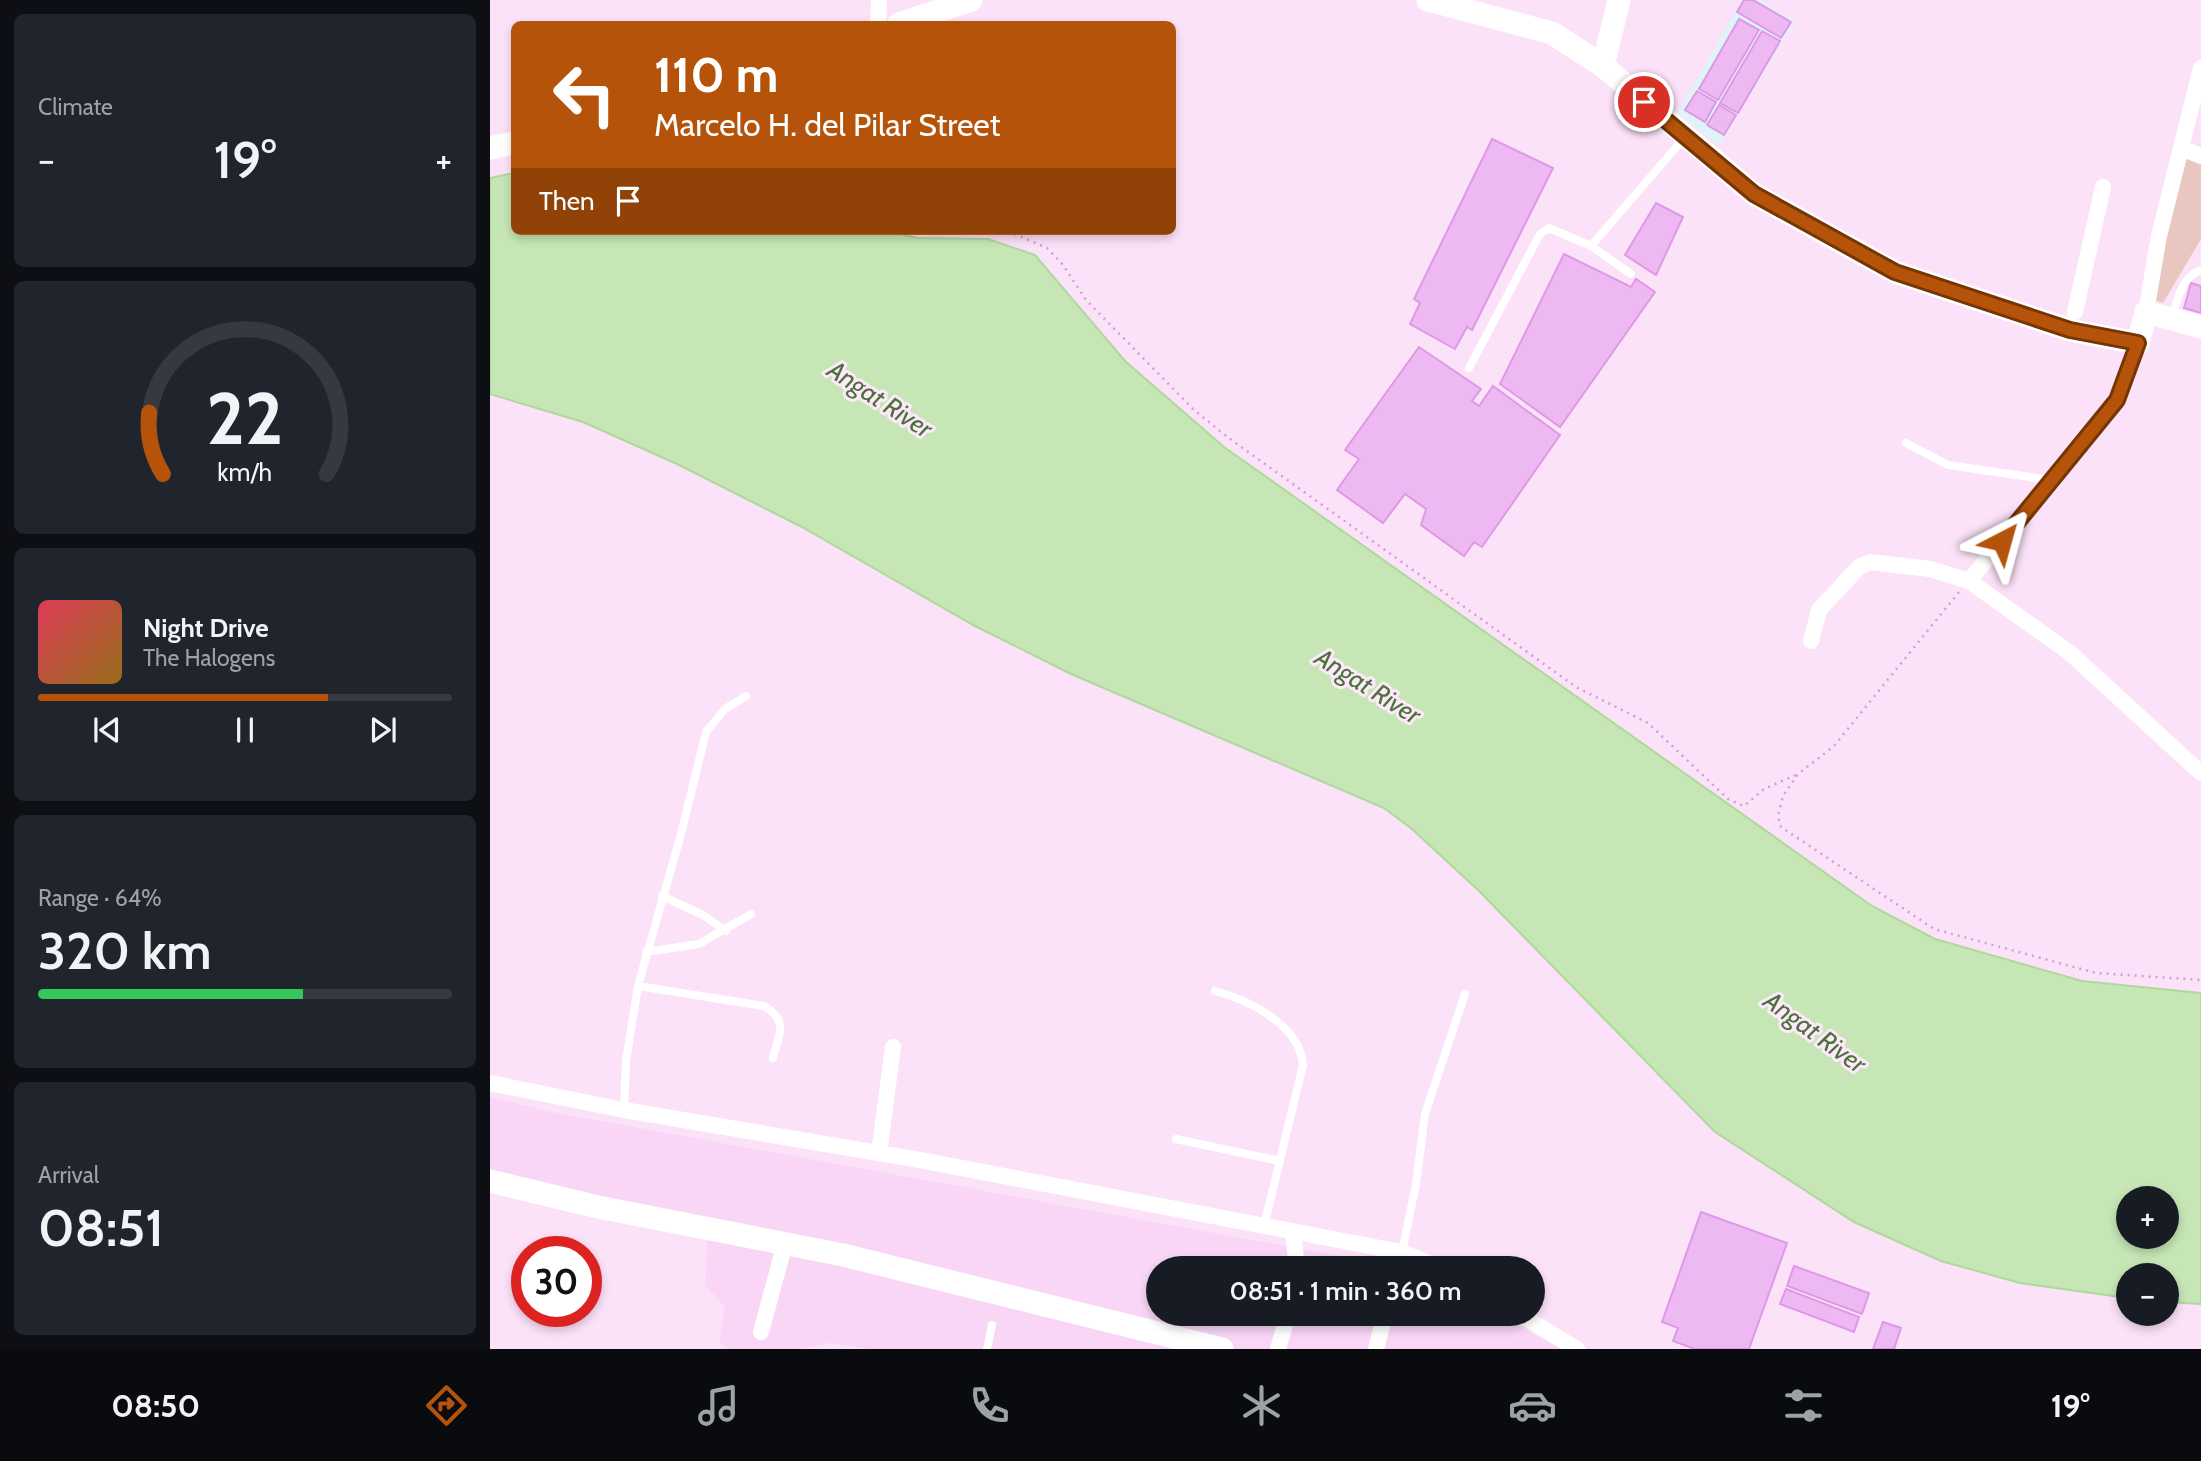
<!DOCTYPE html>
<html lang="en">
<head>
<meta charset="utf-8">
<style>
  body { margin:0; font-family:Cabin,sans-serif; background:#20242c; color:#f1f3f6; height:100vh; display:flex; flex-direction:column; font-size:26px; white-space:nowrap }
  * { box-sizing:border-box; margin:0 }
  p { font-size:23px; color:#9ea1a6 }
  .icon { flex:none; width:38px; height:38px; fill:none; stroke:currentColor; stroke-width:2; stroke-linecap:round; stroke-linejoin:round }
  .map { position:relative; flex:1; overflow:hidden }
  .panel { display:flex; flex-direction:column; gap:14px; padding:14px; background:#0d0f14; width:490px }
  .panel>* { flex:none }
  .hud { position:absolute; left:21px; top:21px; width:665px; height:214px; border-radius:10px; box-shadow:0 4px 10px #0003; background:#b45309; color:#fff; overflow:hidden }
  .tools { position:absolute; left:1626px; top:1186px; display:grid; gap:14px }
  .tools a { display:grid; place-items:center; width:63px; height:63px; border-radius:50%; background:#171b24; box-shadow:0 4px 10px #0003; font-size:35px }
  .speed { position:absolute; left:21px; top:1236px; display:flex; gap:14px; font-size:35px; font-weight:700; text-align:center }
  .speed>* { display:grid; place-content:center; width:91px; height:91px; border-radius:50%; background:#171b24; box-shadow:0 4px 10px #0003; line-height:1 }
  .speed .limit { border:10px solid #d22; background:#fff; color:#111 }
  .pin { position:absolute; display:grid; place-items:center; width:60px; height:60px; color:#fff; margin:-30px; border:4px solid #fff; border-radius:50%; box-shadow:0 2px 7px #0007 }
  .me { position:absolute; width:77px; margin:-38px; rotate:39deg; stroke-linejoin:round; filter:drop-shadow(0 0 5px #0008) }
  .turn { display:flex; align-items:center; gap:24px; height:147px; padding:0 28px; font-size:32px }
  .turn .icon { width:91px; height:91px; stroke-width:2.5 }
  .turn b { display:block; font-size:49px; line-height:60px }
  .then { display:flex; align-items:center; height:66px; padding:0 28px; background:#0003; gap:14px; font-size:26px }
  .big { font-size:52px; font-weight:600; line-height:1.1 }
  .panel .widget { flex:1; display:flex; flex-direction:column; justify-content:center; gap:10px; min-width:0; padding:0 24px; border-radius:10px; background:#20242c }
  .panel .dial { align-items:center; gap:0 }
  .dial svg { height:182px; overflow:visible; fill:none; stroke:#363941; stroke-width:7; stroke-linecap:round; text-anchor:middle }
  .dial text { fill:#f1f3f6; stroke:none }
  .song { display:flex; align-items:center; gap:21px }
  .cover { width:84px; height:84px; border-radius:10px; background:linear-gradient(135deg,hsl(350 70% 55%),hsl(40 70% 35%)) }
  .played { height:7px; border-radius:4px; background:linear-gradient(90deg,#b45309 70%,#363941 70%) }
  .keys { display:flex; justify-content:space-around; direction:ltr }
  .heat { display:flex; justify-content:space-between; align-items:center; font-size:38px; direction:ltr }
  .charge { height:10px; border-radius:5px; background:linear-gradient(90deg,#34c759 64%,#363941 0) }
  .trip { position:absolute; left:656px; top:1256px; width:399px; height:70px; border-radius:35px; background:#171b24; box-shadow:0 4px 10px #0003; font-weight:600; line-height:70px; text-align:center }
  .dock { display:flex; height:112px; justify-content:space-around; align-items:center; background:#090b0e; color:#9ea1a6 }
  .dock .icon { width:49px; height:49px }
  .dock .selected { color:#b45309 }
  .dock b { font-size:32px; color:#f1f3f6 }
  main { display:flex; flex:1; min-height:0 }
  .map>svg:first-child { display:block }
</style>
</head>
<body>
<main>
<section class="panel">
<div class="widget"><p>Climate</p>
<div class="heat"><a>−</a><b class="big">19°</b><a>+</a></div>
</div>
<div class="widget dial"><svg viewBox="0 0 100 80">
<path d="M14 69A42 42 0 1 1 86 69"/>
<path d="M14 69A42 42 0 0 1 8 42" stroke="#b45309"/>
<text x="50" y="56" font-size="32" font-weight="700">22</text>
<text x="50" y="72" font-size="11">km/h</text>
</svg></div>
<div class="widget">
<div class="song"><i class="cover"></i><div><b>Night Drive</b><p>The Halogens</p></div></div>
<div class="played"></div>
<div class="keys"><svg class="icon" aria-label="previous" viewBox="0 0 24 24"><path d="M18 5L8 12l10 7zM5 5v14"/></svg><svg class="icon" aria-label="pause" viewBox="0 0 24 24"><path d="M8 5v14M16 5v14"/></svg><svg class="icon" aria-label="next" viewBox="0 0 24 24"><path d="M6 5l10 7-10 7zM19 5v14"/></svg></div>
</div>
<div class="widget"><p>Range · 64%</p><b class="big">320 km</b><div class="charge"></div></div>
<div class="widget"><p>Arrival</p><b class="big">08:51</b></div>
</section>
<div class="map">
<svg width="1711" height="1349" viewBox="0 0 1711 1349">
  <rect width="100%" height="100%" fill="#fce2f9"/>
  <path fill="#f9d6f6" d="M 0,1097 L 62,1112 L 922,1269 L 668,1269 L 668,1314 L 1007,1314 L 1071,1349 L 378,1349 L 339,1343 L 313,1349 L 236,1349 L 229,1341 L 235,1307 L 215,1285 L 218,1235 L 0,1193 Z"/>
  <path fill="#dff4f8" d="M 1252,0 L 1270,0 L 1305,21 L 1229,146 L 1188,113 Z"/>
  <path fill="#eac6c0" d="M 1694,158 L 1711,159 L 1711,239 L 1673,303 L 1661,299 Z"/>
  <path fill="#c6e6b6" stroke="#afd89c" stroke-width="2" fill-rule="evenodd" d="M 24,173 L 24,231 L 397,231 L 427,238 L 498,239 L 545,255 L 635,361 L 734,447 L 1382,906 L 1445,939 L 1592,981 L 1711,993 L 1711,1304 L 1677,1302 L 1676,1276 L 1638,1276 L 1638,1298 L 1530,1283 L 1451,1261 L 1364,1222 L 1225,1132 L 989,891 L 922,829 L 894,808 L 581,674 L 485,626 L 310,526 L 187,464 L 93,422 L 0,394 L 0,178 ZM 1638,1199 L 1676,1199 L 1676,1237 L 1638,1237 Z"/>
  <path fill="#eeb9f2" stroke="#de99e5" stroke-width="2" d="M 1254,0 L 1263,0 L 1301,22 L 1291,38 L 1247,12 Z
    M 1249,19 L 1269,30 L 1228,100 L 1209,89 Z
    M 1272,31 L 1290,41 L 1248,113 L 1230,103 Z
    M 1207,91 L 1226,102 L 1215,122 L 1195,110 Z
    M 1229,105 L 1246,115 L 1234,135 L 1217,125 Z
    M 1002,139 L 1063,168 L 982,330 L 977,327 L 965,349 L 920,324 L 930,303 L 924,299 Z
    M 1166,203 L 1193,217 L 1166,275 L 1135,255 Z
    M 1074,254 L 1141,287 L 1146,279 L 1165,292 L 1070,427 L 1010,384 Z
    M 1701,283 L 1711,286 L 1711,313 L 1694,308 Z
    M 929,347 L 991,389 L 982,401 L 989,406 L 1003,386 L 1070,435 L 992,547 L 984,542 L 974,556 L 931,525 L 936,509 L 915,494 L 893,523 L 847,490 L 869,459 L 855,450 Z
    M 1211,1212 L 1297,1243 L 1259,1349 L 1205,1349 L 1183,1341 L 1188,1328 L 1172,1322 Z
    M 1304,1266 L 1379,1293 L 1372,1314 L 1297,1286 Z
    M 1296,1289 L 1369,1317 L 1364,1332 L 1290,1304 Z
    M 1393,1322 L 1411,1328 L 1404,1349 L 1383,1349 Z"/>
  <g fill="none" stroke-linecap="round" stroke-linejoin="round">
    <path stroke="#d29dd7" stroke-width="2.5" stroke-dasharray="2 5" stroke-linecap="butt" d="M 518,231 L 557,248 L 573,265 L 596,300 L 703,409 L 736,436 L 1086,687 L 1158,723 L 1238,799 L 1254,806 L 1274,789 L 1308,774
      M 1469,592 L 1344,746 L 1308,774 L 1293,796 L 1288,816 L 1291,827 L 1444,929 L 1606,973 L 1711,980"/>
    <path stroke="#fff" stroke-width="8" d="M 1101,246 L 1195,137
      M 1682,316 C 1688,299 1692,276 1711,270
      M 979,368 L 1050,234 L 1059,228 L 1101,246 L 1141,274
      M 1416,443 L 1458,465 L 1560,480
      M 172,896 L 213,915 L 236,931
      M 156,952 L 209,944 L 261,914
      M 148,986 L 274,1006 C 299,1021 289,1034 283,1058
      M 725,991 C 759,1000 810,1025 813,1065 L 774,1226
      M 134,1110 L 136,1061 L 148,986 L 191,834 L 216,732 L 235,709 L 256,696
      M 686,1139 L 790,1161
      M 912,1252 L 926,1184 L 935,1114 L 975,994
      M 497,1349 L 502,1325"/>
    <path stroke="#fff" stroke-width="16" d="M 388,24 L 389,0
      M 1691,148 L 1711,156
      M 1585,312 L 1613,187
      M 1656,312 L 1669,236 L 1711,68
      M 1479,581 L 1627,400 L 1648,343
      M 1321,641 L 1329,610 L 1369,567 L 1380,562 L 1440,569 L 1479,581 L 1580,653 L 1711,773
      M 0,1083 L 134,1110 L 430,1160 L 911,1252 L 953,1269
      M 389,1153 L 403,1047
      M 803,1231 L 807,1269
      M 1029,1314 L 1087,1349
      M 271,1332 L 295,1243
      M 788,1349 L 798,1314
      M 886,1349 L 895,1314"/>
    <path stroke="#fff" stroke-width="23" d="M 938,0 L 1062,33 L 1113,66 L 1264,194 L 1405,272 L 1580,330 L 1648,343 L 1656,312 L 1711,327
      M 409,24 L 481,0
      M 1113,66 L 1129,0
      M 0,148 L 24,143
      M 0,1181 L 108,1207 L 353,1255 L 732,1349"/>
  </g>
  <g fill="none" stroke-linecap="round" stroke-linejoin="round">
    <g stroke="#753606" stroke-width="18">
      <path id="route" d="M 1154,102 L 1264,194 L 1405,272 L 1580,330 L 1648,343 L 1627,400 L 1512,541"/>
    </g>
    <use href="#route" stroke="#b45309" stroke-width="12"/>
  </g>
  <g text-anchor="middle" stroke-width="6" stroke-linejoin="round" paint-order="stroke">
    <g font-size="26" font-style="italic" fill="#4a7339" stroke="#ffe8fc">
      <text transform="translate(390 399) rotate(33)" y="9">Angat River</text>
      <text transform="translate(878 686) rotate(32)" y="9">Angat River</text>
      <text transform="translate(1325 1032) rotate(36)" y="9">Angat River</text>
    </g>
  </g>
</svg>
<div class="tools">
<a>+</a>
<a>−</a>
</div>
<div class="speed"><div class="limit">30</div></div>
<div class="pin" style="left:1154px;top:102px;background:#d93025"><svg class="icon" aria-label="arrive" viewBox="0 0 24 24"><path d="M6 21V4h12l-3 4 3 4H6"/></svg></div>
<svg class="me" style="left:1512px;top:541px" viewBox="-20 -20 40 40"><path d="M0-17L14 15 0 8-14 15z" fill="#b45309" stroke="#fff" stroke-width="4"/></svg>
<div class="trip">08:51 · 1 min · 360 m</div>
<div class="hud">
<div class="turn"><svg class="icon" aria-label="left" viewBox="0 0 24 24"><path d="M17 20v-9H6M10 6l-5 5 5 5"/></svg><div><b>110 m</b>Marcelo H. del Pilar Street</div></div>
<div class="then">Then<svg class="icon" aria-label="arrive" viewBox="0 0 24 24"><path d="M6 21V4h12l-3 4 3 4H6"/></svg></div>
</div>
</div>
</main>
<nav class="dock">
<b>08:50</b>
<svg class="icon selected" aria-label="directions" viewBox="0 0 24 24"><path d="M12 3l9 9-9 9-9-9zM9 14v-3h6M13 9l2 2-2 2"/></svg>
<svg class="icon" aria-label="music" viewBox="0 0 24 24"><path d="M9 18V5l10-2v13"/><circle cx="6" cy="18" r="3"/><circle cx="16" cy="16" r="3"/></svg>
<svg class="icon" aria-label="phone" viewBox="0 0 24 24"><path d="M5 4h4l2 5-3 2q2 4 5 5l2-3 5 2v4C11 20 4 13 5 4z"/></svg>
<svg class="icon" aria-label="climate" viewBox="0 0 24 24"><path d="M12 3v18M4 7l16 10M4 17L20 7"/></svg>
<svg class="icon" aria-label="car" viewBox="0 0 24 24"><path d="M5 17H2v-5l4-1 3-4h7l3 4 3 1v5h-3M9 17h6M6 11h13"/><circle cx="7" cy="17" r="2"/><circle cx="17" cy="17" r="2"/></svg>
<svg class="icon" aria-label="filters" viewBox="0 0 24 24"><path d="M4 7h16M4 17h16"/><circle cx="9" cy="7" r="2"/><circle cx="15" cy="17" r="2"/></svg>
<b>19°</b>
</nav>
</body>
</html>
